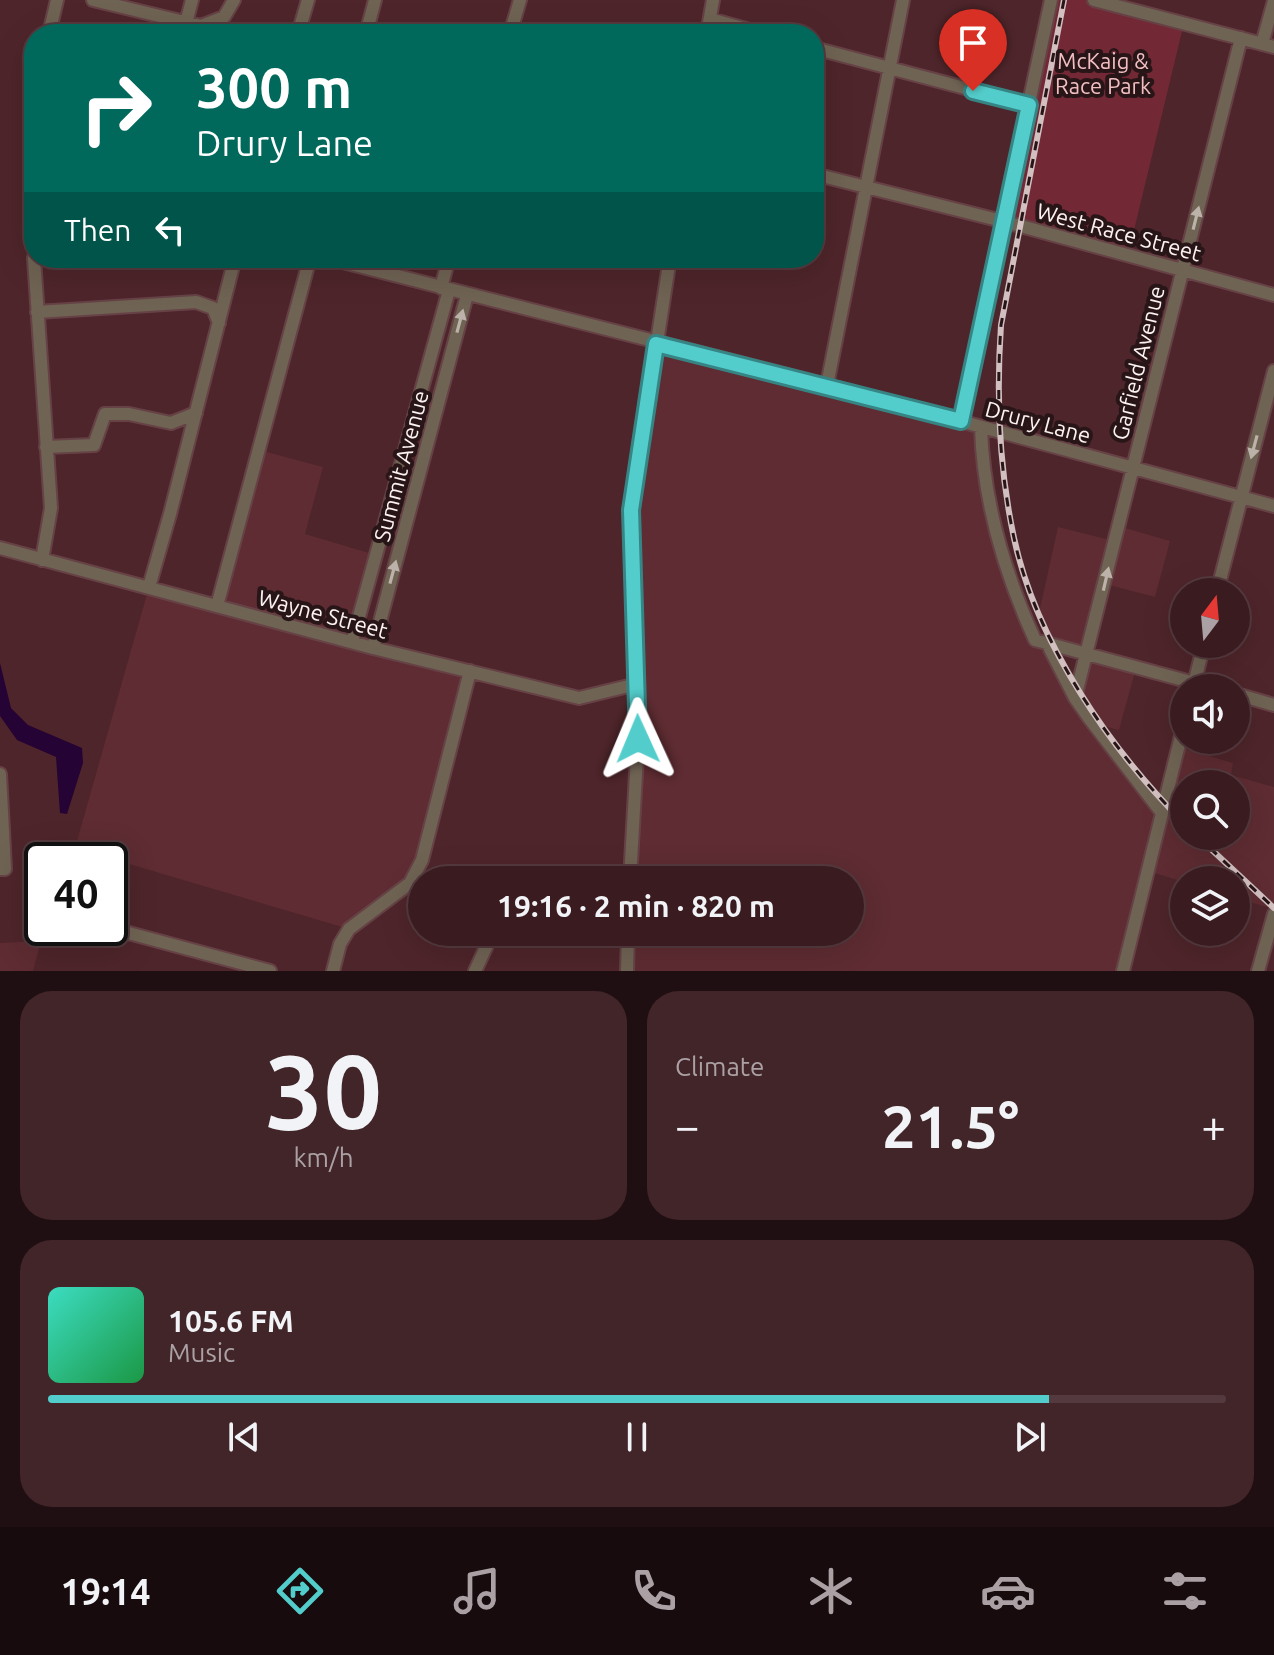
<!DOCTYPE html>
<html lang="en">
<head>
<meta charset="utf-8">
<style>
  body { margin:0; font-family:Ubuntu,sans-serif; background:#412529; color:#f1f3f6; height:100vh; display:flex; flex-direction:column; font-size:30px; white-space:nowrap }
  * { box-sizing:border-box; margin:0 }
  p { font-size:26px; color:#aba1a5 }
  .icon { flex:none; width:44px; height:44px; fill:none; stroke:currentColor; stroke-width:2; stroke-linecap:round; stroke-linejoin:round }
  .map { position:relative; height:971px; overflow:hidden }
  .panel { display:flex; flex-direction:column; gap:20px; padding:20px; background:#200f12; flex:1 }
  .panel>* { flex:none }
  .banner { position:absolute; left:24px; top:24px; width:800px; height:244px; border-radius:32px; box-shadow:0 8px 32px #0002,0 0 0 2px #543a3e; background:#00695c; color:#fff; overflow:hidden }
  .needle { width:52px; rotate:16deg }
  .buttons { position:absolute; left:1170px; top:578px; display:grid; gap:16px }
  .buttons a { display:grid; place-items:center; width:80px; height:80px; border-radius:50%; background:#3a1c20; box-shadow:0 8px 32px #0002,0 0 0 2px #543a3e; font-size:40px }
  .speed { position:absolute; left:24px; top:842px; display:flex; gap:16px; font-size:40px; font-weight:700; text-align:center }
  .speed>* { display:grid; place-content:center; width:104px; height:104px; border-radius:50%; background:#3a1c20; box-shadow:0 8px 32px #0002,0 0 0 2px #543a3e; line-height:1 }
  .speed .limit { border:4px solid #111; border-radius:12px; background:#fff; color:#111 }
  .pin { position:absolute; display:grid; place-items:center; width:68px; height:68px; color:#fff; margin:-82px -34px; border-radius:50% 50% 50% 0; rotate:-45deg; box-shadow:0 0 8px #0007 }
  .pin .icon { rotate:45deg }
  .me { position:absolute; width:88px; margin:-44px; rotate:359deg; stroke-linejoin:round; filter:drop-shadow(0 0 6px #0008) }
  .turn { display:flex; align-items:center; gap:28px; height:168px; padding:0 40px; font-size:36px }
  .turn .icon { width:104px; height:104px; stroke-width:2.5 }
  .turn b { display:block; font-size:56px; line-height:68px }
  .then { display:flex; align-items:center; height:76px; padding:0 40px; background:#0003; gap:16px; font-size:30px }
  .big { font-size:60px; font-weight:700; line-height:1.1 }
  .panel .tile { flex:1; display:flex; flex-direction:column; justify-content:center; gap:12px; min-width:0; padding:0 28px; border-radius:32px; background:#412529 }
  .panel .dial { align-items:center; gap:0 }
  .dial b { font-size:104px; line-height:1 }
  .song { display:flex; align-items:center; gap:24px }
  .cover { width:96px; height:96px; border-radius:12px; background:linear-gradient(135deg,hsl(170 70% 55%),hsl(140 70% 35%)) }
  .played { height:8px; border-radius:4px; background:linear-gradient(90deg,#53cdcb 85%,#543a3e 85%) }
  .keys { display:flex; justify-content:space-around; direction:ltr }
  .heat { display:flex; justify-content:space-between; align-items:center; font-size:44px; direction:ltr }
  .panel .tiles { flex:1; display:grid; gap:20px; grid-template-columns:1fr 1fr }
  .tile:last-child { grid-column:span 2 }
  .trip { position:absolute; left:408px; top:866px; width:456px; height:80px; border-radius:40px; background:#3a1c20; box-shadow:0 8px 32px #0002,0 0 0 2px #543a3e; font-weight:700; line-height:80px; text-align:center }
  .tab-bar { display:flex; height:128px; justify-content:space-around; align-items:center; background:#170b0d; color:#aba1a5 }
  .tab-bar .icon { width:56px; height:56px }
  .tab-bar .current { color:#53cdcb }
  .tab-bar b { font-size:36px; color:#f1f3f6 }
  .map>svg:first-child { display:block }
</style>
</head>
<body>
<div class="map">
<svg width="1274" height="971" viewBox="0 0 1274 971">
  <rect width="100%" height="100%" fill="#4e252a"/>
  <path fill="#5e2c32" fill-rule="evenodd" d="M 656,344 L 981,427 L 989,506 L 1036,640 L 1054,644 L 1039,613 L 1058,527 L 1114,541 L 1118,526 L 1170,541 L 1155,597 L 1105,584 L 1088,654 L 1136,668 L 1119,730 L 1102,726 L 1164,803 L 1178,747 L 1233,763 L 1231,775 L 1274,787 L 1274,909 L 1236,898 L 1236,880 L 1184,880 L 1184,882 L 1148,871 L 1123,971 L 627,971 L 628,932 L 850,932 L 850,880 L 630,880 L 638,739 L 631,510 ZM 1055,646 L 1087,655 L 1077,689 ZM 1184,784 L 1236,784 L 1236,836 L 1184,836 Z
    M 259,450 L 323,467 L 305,534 L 376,555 L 353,642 L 470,671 L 410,883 L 349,929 L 75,848 L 149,587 L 217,606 Z
    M 41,941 L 33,971 L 0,971 L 0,943 Z"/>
  <path fill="#732935" d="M 1051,0 L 1093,0 L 1184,23 L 1128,255 L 1002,221 Z"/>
  <path fill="#250334" d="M 0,663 L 11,708 L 28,725 L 82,748 L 83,763 L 67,814 L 60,813 L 56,757 L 17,740 L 0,716 Z"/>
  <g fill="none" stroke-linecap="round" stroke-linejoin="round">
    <g stroke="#664246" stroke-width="16">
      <path id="minor" d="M 93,0 L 201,26 L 224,17 L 234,0
        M 1094,0 L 1274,47
        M 710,19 L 764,34
        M 186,23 L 192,0
        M 49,34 L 57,0
        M 298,34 L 308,0
        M 366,34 L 375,0
        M 510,34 L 520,0
        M 707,34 L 713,0
        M 1262,44 L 1274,1
        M 814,48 L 1029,105
        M 34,117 L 34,249
        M 814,174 L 1002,221 L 1274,295
        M 34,258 L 51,508 L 42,560
        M 327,258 L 827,385 L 1274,506
        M 441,288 L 449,258
        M 37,312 L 196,302 L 213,308 L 219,323
        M 827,385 L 903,0
        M 961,421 L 1051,0
        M 981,427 C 983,502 1004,572 1035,640 L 1213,688
        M 46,447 L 94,445 L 105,414 L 129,414 L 171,423 L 196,413
        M 0,548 L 373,648 L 579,698 L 637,684
        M 149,587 L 170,514 L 235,258
        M 1217,592 L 1274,371
        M 217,606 L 310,258
        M 352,642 L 449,290
        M 1047,643 L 1075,698 L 1089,718 L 1162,813
        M 373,648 L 467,295
        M 1193,688 L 1204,644
        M 1236,694 L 1274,705
        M 1075,698 L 1241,38
        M 0,774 L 5,869 L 0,869
        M 630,880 L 638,739 L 631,510 L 670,258
        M 110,928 L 270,971
        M 579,932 L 628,940
        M 333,971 L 340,944 L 349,929 L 410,883 L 422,860 L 470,671
        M 475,971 L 488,943 L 500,932
        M 627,971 L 628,935
        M 1123,971 L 1184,724
        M 1258,971 L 1274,914"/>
    </g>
    <use href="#minor" stroke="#6f6353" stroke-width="12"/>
    <g stroke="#d2c0c1" stroke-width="6">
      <path id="rail" d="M 1064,0 L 1001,325 C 996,397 999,468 1014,538 C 1036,642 1110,749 1184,823
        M 1197,836 L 1274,908"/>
    </g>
    <use href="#rail" stroke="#281517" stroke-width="3" stroke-dasharray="9" stroke-linecap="butt"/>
  </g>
  <defs><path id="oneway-solid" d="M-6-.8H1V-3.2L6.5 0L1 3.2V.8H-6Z" transform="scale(2)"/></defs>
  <g fill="#bdb2aa">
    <use href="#oneway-solid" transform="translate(1196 218) rotate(-76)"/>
    <use href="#oneway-solid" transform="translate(460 321) rotate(-75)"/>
    <use href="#oneway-solid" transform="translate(1254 447) rotate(105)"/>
    <use href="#oneway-solid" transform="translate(393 572) rotate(-75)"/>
    <use href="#oneway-solid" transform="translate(1106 579) rotate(-77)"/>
  </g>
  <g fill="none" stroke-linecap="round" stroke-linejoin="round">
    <g stroke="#368584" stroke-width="20">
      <path id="route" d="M 638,739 L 631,510 L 656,344 L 961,421 L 1029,105 L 973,91"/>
    </g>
    <use href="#route" stroke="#53cdcb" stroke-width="14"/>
  </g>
  <g text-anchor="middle" stroke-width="8" stroke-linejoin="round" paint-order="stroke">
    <g font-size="22" fill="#f1bfc2" stroke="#281517">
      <text x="1103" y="69">McKaig &amp;<tspan x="1103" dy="25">Race Park</tspan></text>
    </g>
    <g font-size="22" fill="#fdf2f2" stroke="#281517">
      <text transform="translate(1119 232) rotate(15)" y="8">West Race Street</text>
      <text transform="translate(1138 363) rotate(-76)" y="8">Garfield Avenue</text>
      <text transform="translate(1038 422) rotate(15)" y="8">Drury Lane</text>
      <text transform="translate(401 466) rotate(-75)" y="8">Summit Avenue</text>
      <text transform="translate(323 614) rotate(15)" y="8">Wayne Street</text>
    </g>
  </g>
</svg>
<div class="buttons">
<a><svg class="needle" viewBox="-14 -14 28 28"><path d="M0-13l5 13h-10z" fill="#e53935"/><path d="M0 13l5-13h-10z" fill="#aba1a5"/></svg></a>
<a><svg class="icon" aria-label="sound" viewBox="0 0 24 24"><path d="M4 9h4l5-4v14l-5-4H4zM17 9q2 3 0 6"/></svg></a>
<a><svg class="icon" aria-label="search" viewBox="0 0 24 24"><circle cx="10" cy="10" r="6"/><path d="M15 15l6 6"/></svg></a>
<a><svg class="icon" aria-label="layers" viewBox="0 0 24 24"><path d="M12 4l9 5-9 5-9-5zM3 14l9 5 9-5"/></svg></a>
</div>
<div class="speed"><div class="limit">40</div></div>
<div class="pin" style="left:973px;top:91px;background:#d93025"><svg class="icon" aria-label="arrive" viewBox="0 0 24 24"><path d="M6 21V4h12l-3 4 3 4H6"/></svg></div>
<svg class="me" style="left:638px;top:739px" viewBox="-20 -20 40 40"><path d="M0-17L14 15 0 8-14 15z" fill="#53cdcb" stroke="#fff" stroke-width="4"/></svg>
<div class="trip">19:16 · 2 min · 820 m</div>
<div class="banner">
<div class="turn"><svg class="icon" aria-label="right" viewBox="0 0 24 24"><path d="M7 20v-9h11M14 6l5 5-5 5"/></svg><div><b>300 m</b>Drury Lane</div></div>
<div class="then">Then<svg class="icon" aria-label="left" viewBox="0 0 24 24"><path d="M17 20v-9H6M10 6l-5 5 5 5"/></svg></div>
</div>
</div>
<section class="panel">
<div class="tiles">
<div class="tile dial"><b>30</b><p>km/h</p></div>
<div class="tile"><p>Climate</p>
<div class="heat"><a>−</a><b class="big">21.5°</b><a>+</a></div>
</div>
<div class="tile">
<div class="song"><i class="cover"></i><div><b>105.6 FM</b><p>Music</p></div></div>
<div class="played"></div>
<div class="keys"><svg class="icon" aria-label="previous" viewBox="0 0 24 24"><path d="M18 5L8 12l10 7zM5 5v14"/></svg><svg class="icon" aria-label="pause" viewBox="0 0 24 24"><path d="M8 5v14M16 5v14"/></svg><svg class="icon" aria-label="next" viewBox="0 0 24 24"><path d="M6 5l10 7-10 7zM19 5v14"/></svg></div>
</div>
</div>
</section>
<nav class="tab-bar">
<b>19:14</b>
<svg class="icon current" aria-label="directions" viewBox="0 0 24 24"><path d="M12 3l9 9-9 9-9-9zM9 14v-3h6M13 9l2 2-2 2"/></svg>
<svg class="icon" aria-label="music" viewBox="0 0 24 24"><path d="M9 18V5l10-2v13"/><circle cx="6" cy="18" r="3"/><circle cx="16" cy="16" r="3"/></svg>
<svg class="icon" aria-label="phone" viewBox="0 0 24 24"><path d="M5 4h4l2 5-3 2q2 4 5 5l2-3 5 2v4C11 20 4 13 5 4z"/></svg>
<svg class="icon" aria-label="climate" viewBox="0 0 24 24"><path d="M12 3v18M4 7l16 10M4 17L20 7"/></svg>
<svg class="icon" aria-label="car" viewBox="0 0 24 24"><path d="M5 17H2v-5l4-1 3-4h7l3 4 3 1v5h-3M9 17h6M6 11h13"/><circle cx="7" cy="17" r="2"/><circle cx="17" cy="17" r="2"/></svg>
<svg class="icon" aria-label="filters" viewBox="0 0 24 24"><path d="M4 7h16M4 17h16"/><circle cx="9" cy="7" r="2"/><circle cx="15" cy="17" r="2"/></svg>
</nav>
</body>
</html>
